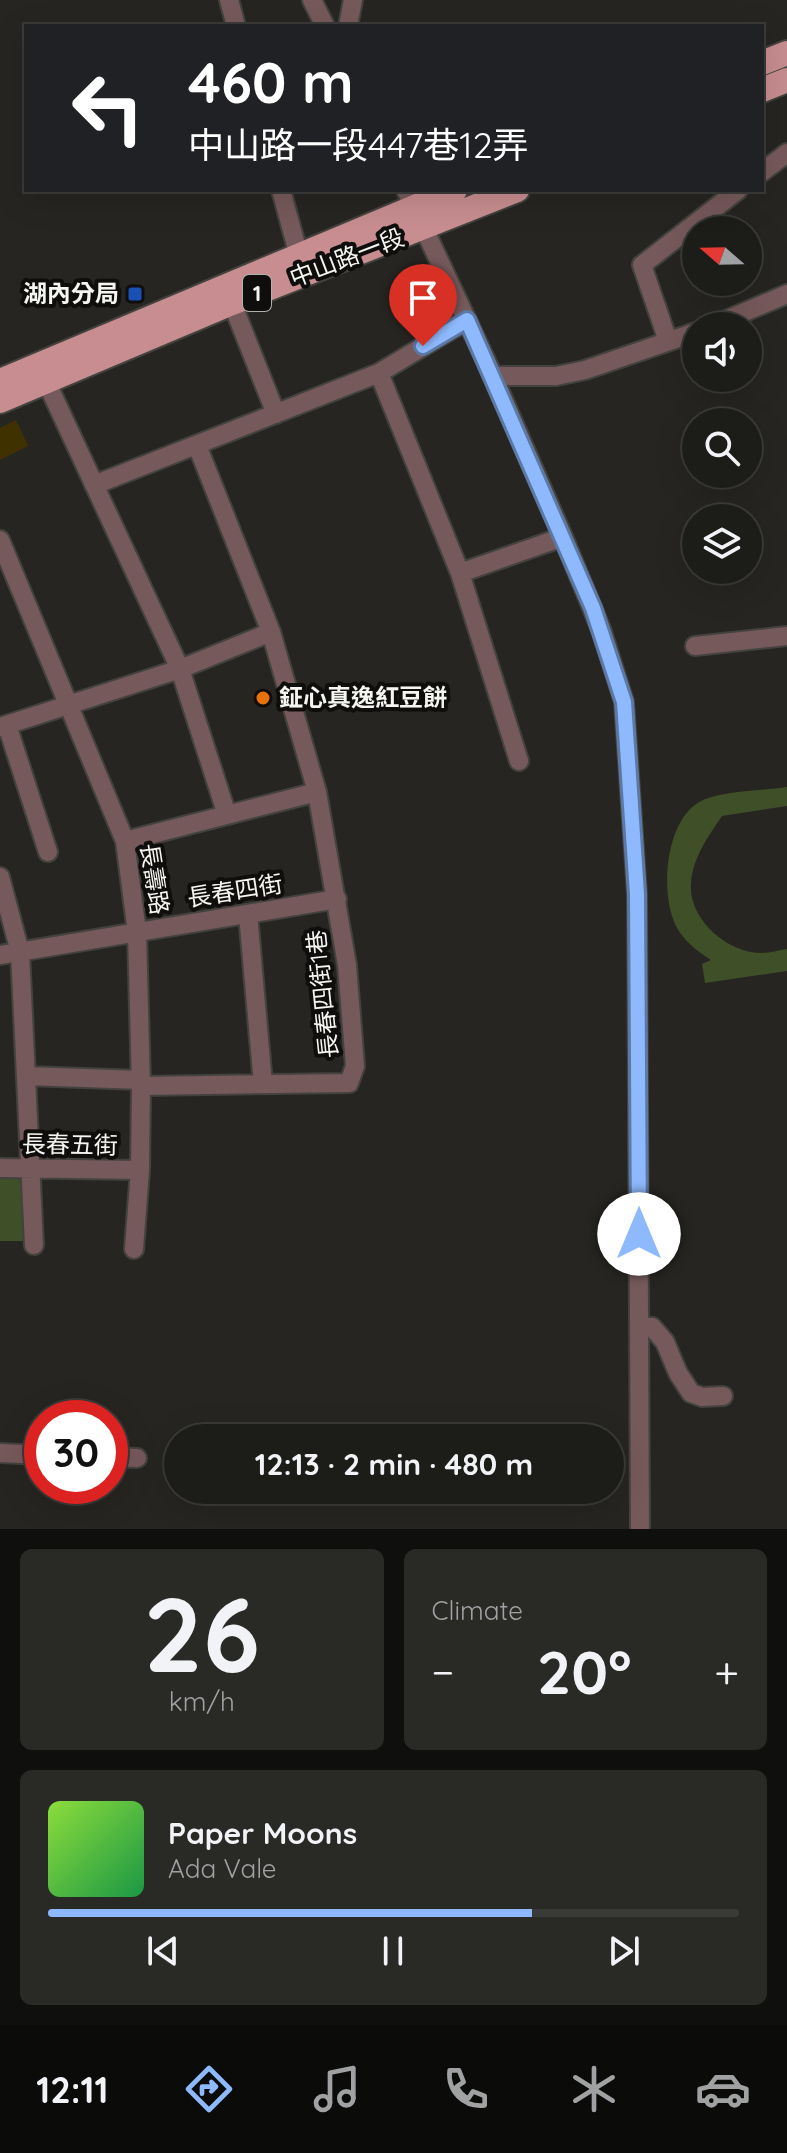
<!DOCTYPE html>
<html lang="en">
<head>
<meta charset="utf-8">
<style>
  body { margin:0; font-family:Quicksand,"Noto Sans TC",sans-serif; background:#292926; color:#f1f3f6; height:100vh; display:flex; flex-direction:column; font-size:30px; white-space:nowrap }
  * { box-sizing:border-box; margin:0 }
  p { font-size:26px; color:#a0a1a2 }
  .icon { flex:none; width:44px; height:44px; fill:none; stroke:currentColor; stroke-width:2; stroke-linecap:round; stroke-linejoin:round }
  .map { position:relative; height:1529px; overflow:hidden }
  .drawer { display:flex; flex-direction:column; gap:20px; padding:20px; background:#0f0f0e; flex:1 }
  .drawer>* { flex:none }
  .hud { position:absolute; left:24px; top:24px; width:740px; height:168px; border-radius:0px; box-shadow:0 8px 32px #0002,0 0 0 2px #3a3a38; background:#202124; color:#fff; overflow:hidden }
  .needle { width:52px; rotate:290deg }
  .controls { position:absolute; left:682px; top:216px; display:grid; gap:16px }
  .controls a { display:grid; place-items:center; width:80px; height:80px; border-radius:50%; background:#1c1c19; box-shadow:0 8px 32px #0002,0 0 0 2px #3a3a38; font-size:40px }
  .speed { position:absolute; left:24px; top:1400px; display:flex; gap:16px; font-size:40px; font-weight:700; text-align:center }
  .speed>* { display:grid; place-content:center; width:104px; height:104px; border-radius:50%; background:#1c1c19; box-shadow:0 8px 32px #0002,0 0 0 2px #3a3a38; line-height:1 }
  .speed .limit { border:12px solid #d22; background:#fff; color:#111 }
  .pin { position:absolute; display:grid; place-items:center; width:68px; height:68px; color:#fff; margin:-82px -34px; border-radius:50% 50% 50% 0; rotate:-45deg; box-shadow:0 0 8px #0007 }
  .pin .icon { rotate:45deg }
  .me { position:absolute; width:88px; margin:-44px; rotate:0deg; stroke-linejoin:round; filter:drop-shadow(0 0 6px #0008) }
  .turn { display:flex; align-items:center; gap:28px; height:168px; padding:0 32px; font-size:36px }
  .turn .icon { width:104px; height:104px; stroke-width:2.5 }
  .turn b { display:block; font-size:56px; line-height:68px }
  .big { font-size:60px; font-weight:700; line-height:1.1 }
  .drawer .widget { flex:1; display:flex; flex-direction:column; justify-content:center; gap:12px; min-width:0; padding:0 28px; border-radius:12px; background:#292926 }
  .drawer .dial { align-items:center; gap:0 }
  .dial b { font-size:104px; line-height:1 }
  .song { display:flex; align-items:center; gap:24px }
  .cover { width:96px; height:96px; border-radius:12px; background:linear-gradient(135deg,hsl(90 70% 55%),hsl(140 70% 35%)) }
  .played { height:8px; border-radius:4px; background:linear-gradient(90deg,#8eb9fc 70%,#3a3a38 70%) }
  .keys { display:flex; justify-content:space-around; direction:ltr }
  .heat { display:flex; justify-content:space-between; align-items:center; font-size:44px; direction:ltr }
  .drawer .tiles { flex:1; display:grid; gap:20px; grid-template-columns:1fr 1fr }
  .widget:last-child { grid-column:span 2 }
  .trip { position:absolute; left:164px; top:1424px; width:460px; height:80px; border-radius:40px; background:#1c1c19; box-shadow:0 8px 32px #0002,0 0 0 2px #3a3a38; font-weight:700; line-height:80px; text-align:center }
  .menu { display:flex; height:128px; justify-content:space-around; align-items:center; background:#0b0b0a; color:#a0a1a2 }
  .menu .icon { width:56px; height:56px }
  .menu .current { color:#8eb9fc }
  .menu b { font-size:36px; color:#f1f3f6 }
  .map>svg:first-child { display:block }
</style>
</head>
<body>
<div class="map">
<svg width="787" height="1529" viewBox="0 0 787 1529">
  <rect width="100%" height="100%" fill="#262521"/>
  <path fill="#3f4f28" d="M 787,787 L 787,806 L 722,816 C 708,837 693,857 691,883 C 688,919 727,953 762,953 C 770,953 779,950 787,949 L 787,971 L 705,983 L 702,964 L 711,960 C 698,952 683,940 676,926 C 660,894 665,826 696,804 C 716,790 762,791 787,787 Z
    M 0,1174 L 22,1174 L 24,1241 L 0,1241 Z"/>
  <path fill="#403200" d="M 16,420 L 28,446 L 0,460 L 0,428 Z"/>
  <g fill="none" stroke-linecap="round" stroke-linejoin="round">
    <g stroke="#43423e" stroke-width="22">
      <path id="minor" d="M 229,0 L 236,26
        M 312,0 L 325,26
        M 348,26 L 353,0
        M 762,172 L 787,153
        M 281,190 L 299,256
        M 406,190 L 493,376 L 563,537 L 602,632 L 624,702 L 637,894 L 640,1529
        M 232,303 L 276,414
        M 712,326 L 787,294
        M 668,341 L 642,265 L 738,190
        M 379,373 L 467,320
        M 493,376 L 556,376 L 585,370 L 696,332
        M 46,381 L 180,669 L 227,815
        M 94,485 L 379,373 L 460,573 L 519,761
        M 0,540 L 125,841 L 137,932 L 141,1086 L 140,1170 L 134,1249
        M 460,573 L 563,537
        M 695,646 L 787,636
        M 7,725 L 48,852
        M 0,727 L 180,669 L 271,632
        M 125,841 L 317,792
        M 0,877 L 20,952 L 34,1245
        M 248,914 L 263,1084
        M 0,955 L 337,899
        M 26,1076 L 141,1080
        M 141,1086 L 349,1083 L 355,1066 L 347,965 L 317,792 L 271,632 L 197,445
        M 0,1168 L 140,1170
        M 639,1327 L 652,1327 L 665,1342 L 678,1373 L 691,1393 L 702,1397 L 723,1396
        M 0,1453 L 42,1455
        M 110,1457 L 137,1458"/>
    </g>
    <g stroke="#43423e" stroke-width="28">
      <path id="major" d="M 762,63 L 787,53
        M 762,90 L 787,80
        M 0,381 L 455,190
        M 0,401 L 232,303 L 517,190"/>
    </g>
    <use href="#minor" stroke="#76595b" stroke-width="18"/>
    <use href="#major" stroke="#c78d90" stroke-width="24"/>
  </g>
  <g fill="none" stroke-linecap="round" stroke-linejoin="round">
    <g stroke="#5c78a4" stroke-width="20">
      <path id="route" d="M 423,346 L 467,320 L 593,608 L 624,702 L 637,894 L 639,1234"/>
    </g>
    <use href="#route" stroke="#8eb9fc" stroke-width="14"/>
  </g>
  <rect fill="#1a4fb4" stroke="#0f0e0c" stroke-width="3" x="127" y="286" width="16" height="16" rx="4"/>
  <circle fill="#e8710a" stroke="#0f0e0c" stroke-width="3" cx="263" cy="698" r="8"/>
  <g text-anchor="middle" stroke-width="8" stroke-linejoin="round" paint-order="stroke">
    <rect fill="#0f0e0c" stroke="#b0b0ad" stroke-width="2" x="243" y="275" width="28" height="36" rx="6"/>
    <g font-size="22" font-weight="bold" fill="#f5f5f2">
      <text x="257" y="301">1</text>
    </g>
    <g font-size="24" fill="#f5f5f2" stroke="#0f0e0c">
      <text transform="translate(347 258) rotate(-21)" y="8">中山路一段</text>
      <text transform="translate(154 879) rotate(81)" y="8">長壽路</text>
      <text transform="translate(235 891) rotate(-9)" y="8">長春四街</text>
      <text transform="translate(323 994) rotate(-96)" y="8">長春四街1巷</text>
      <text transform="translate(70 1145) rotate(1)" y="8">長春五街</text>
    </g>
    <g font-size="24" font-weight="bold" fill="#f5f5f2" stroke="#0f0e0c" text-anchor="end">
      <text x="119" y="302">湖內分局</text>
      <text x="279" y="706" text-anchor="start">鉦心真逸紅豆餅</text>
    </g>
  </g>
</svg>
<div class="controls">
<a><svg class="needle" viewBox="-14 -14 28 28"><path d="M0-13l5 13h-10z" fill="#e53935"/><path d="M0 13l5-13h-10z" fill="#a0a1a2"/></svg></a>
<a><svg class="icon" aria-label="sound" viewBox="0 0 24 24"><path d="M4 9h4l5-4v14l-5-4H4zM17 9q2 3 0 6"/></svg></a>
<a><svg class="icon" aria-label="search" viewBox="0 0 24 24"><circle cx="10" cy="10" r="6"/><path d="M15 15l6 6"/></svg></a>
<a><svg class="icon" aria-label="layers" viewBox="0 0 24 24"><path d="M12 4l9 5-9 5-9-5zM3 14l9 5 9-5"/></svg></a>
</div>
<div class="speed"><div class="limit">30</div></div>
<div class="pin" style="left:423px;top:346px;background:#d93025"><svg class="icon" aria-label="arrive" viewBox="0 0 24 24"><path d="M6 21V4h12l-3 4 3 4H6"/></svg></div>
<svg class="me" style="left:639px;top:1234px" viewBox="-20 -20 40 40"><circle r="19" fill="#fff"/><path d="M0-13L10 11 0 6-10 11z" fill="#8eb9fc"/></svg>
<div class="trip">12:13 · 2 min · 480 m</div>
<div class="hud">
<div class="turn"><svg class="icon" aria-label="left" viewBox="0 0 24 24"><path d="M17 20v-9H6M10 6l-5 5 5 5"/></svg><div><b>460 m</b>中山路一段447巷12弄</div></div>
</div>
</div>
<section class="drawer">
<div class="tiles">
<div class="widget dial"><b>26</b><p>km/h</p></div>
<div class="widget"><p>Climate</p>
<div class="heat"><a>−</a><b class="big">20°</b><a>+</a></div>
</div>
<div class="widget">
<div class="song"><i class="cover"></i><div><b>Paper Moons</b><p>Ada Vale</p></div></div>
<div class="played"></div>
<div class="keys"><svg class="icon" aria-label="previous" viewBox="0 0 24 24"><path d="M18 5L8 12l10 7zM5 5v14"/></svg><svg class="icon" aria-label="pause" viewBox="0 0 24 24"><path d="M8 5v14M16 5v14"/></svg><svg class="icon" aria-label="next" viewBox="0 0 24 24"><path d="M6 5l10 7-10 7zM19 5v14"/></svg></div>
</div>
</div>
</section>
<nav class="menu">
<b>12:11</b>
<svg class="icon current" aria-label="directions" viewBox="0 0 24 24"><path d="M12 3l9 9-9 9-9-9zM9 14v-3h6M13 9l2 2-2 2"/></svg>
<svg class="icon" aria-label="music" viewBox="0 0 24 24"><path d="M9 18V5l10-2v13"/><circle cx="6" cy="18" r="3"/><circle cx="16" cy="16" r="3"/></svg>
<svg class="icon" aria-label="phone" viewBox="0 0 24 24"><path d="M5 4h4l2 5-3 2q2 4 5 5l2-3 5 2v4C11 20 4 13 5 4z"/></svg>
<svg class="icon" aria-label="climate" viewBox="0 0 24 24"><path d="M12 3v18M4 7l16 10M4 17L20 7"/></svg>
<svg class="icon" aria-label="car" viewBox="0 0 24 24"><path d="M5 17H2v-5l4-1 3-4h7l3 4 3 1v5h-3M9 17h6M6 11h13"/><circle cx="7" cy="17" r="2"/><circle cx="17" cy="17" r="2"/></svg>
</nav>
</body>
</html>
